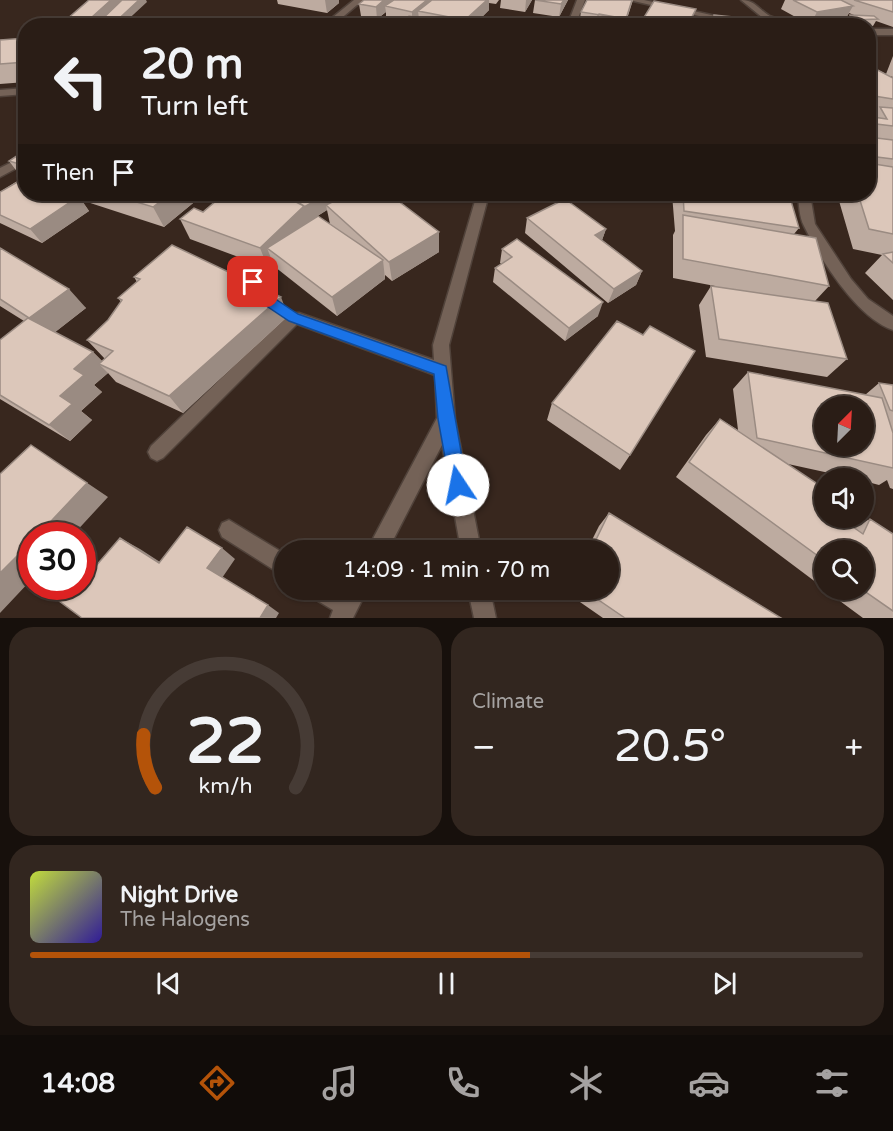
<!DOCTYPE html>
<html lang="en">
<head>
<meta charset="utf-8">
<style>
  body { margin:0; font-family:"Varela Round",sans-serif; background:#32261f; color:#f1f3f6; height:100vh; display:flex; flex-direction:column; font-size:22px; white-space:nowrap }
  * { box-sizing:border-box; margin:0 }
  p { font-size:20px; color:#a5a2a1 }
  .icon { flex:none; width:33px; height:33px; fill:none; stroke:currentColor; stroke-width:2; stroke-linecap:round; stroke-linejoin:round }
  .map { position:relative; height:618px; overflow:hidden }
  .side { display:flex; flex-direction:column; gap:9px; padding:9px; background:#17100c; flex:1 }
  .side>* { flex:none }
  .banner { position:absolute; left:18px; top:18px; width:858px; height:183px; border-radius:24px; box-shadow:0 2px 4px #0004,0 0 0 2px #463b35; background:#2a1d16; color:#f1f3f6; overflow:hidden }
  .needle { width:39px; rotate:24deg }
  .fabs { position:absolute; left:814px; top:396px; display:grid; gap:12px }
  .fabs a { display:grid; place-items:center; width:60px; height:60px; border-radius:50%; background:#2a1d16; box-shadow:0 2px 4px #0004,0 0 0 2px #463b35; font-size:30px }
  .speed { position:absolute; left:18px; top:522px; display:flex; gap:12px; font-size:30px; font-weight:700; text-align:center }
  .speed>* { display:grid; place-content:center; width:78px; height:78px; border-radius:50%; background:#2a1d16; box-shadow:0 2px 4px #0004,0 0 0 2px #463b35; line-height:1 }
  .speed .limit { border:9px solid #d22; background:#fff; color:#111 }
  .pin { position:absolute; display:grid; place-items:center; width:51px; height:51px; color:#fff; margin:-26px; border-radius:12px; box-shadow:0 3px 9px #0006 }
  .me { position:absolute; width:66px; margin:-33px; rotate:349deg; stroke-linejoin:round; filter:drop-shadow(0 0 4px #0008) }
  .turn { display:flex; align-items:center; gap:21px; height:126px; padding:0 24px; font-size:27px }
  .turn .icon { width:78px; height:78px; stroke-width:2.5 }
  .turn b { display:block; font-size:42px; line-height:51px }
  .then { display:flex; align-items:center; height:57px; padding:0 24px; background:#0003; gap:12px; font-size:22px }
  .big { font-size:45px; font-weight:600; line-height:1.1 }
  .side .tile { flex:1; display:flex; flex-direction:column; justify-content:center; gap:9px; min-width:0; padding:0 21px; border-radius:24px; background:#32261f }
  .side .dial { align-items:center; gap:0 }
  .dial svg { height:156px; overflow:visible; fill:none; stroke:#463b35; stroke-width:7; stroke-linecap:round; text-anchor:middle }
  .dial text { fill:#f1f3f6; stroke:none }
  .song { display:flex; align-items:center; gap:18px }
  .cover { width:72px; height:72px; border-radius:9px; background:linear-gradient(135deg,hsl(70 70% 55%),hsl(250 70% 35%)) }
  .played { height:6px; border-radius:3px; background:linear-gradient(90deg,#b45309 60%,#463b35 60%) }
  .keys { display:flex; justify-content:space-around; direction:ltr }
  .heat { display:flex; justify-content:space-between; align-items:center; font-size:33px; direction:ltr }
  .side .tiles { flex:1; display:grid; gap:9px; grid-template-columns:1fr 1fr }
  .tile:last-child { grid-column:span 2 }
  .trip { position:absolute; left:274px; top:540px; width:345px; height:60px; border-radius:30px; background:#2a1d16; box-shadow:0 2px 4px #0004,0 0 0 2px #463b35; font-weight:600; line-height:60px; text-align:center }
  .menu { display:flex; height:96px; justify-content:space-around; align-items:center; background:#110c09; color:#a5a2a1 }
  .menu .icon { width:42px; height:42px }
  .menu .current { color:#b45309 }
  .menu b { font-size:27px; color:#f1f3f6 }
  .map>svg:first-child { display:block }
</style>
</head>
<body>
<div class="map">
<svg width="893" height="618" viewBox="0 0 893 618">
  <rect width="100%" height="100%" fill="#38271e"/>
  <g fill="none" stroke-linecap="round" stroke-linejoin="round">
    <g stroke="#50423a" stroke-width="3">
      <path id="street" d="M 354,0 L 363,0 L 332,26 L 322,26 Z
        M 577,0 L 585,0 L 575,26 L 567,26 Z
        M 629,0 L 644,0 L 756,25 L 743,26 Z
        M 26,88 L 26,94 L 0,96 L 0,90 Z
        M 26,155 L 26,163 L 0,177 L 0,168 Z
        M 477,194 L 489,194 L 449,345 L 455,419 L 481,550 L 461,550 L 442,445 L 388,550 L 367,550 L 437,418 L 435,375 L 297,324 L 163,458 L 157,461 L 151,458 L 148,452 L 151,446 L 289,313 L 299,313 L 434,360 L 433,345 Z
        M 798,194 L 810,194 L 815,224 L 851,279 L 868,299 L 893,316 L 893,330 C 857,318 820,259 804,226 C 799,217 799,204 798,194 Z
        M 229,520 L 285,554 L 285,577 L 222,537 L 219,530 L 222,523 Z
        M 310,590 L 367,590 L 353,618 L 330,618 L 333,610 L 313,598 Z
        M 468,590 L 490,590 L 496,618 L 474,618 Z"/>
    </g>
    <g stroke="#50423a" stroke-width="3">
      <path id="secondary" d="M 741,0 C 755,0 759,10 770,16 C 781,21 796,19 808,26 L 770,22 L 748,26 L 763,18 Z
        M 868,29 L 893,29 L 893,35 L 868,35 Z"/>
    </g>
    <use href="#street" fill="#746257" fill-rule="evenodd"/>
    <use href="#secondary" fill="#746257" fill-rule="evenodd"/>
  </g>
  <path fill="#bdaba0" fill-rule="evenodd" d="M 277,0 L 339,0 L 339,3 L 327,13 L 278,4 Z
    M 364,0 L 499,0 L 496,4 L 489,3 L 489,10 L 473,26 L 399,26 L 402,22 L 386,19 L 386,12 L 377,19 L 361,16 L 359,4 Z
    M 501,0 L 532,0 L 525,12 L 500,8 Z
    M 535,0 L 568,0 L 559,17 L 533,13 Z
    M 633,0 L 627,19 L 642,22 L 643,19 L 691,22 L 689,26 L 579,25 L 581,12 Z
    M 785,0 L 893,0 L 893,27 L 876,21 L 873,26 L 848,26 L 846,21 L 850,15 L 854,15 L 849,13 L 846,18 L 810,25 L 781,9 Z
    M 714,15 L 734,22 L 759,26 L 710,26 Z
    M 26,38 L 26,82 L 0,84 L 0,40 Z
    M 893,56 L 893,77 L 890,76 L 893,78 L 893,300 L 865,273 L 882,255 L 853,249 L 837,194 L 868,194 L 868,65 L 886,74 ZM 870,111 L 877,112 L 873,117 Z
    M 26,150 L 26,194 L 204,194 L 164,227 L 81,200 L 89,211 L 42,243 L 0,223 L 0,192 L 22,178 L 9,161 Z
    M 224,194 L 389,194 L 439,252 L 392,281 L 385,275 L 385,279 L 337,316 L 275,267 L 273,263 L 268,268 L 190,239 L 180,219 L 203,212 ZM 327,210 L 330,224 L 308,222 Z
    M 672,194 L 794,194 L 790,199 L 799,228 L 794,234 L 829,286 L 815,301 L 847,359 L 827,377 L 706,357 L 699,305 L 711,286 L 715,286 L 673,278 L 673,235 L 675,231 Z
    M 527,218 L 606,229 L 602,240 L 642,271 L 636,285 L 608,303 L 525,233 Z
    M 0,248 L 86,308 L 55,332 L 93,352 L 102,361 L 105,359 L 87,340 L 108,320 L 121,302 L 118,298 L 137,282 L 134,277 L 288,316 L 183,413 L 116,382 L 108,373 L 94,385 L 102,392 L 81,411 L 92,420 L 70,441 L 0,399 L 0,340 L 24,321 L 0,306 Z
    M 502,249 L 598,316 L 565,341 L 493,282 L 495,268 L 502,264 L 500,263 Z
    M 748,372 L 865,395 L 879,383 L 893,385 L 893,489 L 890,488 L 887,480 L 879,485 L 864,481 L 864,478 L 852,478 L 788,464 L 825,518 L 853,527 L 870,519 L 893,534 L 893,618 L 863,618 L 825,590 L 864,590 L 825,550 L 825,589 L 676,477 L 706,435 L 720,419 L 738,430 L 733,389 Z
    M 552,403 L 630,455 L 620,470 L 547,420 Z
    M 609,513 L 781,618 L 603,618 L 567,593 L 569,590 L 609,590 L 609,550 L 587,550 L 599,526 Z"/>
  <path fill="#9a8b82" d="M 111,0 L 129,0 L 103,26 L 82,26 Z
    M 139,0 L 146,0 L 147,2 L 121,26 L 111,26 Z
    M 325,0 L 339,0 L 339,3 L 327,13 Z
    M 384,0 L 399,0 L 385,6 L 386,12 L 377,19 L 376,7 Z
    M 427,0 L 442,0 L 418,11 L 419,19 L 412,24 L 412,12 Z
    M 487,0 L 489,0 L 489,10 L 473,26 L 465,26 L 465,20 Z
    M 526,0 L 532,0 L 525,12 Z
    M 564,0 L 568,0 L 559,17 L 561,4 Z
    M 853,6 L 846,18 L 810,25 L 817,12 Z
    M 696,9 L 689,26 L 687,26 Z
    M 186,20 L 188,26 L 180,26 Z
    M 170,194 L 204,194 L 164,227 L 153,207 Z
    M 328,194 L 351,194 L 326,205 L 327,210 L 267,248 L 273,263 L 268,268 L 260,248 L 304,206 Z
    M 79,196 L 89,211 L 42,243 L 30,229 Z
    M 606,229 L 601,243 L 595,235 Z
    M 439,232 L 439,252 L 392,281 L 389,262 Z
    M 383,260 L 385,279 L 337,316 L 332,297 Z
    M 642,271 L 636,285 L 608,303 L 614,289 Z
    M 69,289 L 86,308 L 49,337 L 29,318 Z
    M 281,297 L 288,316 L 183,413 L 169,396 Z
    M 603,302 L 598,316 L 565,341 L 569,328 Z
    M 93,352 L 109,368 L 99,364 L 108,373 L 94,385 L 102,392 L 81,411 L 92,420 L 70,441 L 49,425 L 60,396 L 74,369 Z
    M 31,445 L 108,497 L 72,536 L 37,536 Z
    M 120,538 L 140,549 L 177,573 L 159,563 Z
    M 32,541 L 32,579 L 0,613 L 0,573 Z
    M 222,548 L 235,559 L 222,578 L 207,568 Z
    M 70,586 L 81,586 L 76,590 Z
    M 268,605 L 279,613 L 276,618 L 260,618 Z"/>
  <path fill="#dcc7ba" stroke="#9a8b82" stroke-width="1.5" fill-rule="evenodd" d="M 89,0 L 111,0 L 82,26 L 59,26 Z
    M 122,0 L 139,0 L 111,26 L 95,26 Z
    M 364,0 L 384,0 L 376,7 L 359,4 Z
    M 394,0 L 427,0 L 412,12 L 385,6 Z
    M 432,0 L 487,0 L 465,20 L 418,11 Z
    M 535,0 L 564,0 L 561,4 Z
    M 587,0 L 632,0 L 626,19 L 581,12 Z
    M 793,0 L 841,0 L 853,6 L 817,12 Z
    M 854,0 L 893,0 L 893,12 Z
    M 654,1 L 696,9 L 687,26 L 675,26 L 643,19 Z
    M 599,14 L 665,26 L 592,26 Z
    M 714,15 L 733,17 L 734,22 L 759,26 L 714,26 Z
    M 850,15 L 874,16 L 878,19 L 853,20 Z
    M 409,16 L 464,25 L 399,26 Z
    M 144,18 L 186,20 L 180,26 L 136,26 Z
    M 538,21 L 562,26 L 534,26 Z
    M 26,38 L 26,62 L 0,64 L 0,40 Z
    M 868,65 L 893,78 L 893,99 L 868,95 Z
    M 880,107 L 893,108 L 893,126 L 868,123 L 868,108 L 873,117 L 887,119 Z
    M 868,137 L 893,140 L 893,159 L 869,156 Z
    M 26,150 L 26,166 L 9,161 Z
    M 868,163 L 893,167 L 893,234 L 869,229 L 858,194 L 868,194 Z
    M 26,177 L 26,194 L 72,194 L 79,196 L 30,229 L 0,215 L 0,192 Z
    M 110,194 L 170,194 L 153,207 Z
    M 224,194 L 280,194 L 304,206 L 260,248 L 180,219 L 194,208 L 203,212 Z
    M 285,194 L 328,194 L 304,207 L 303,206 L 304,206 Z
    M 349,194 L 389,194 L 439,232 L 389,262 L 326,205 Z
    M 683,194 L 789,194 L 799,228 L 684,211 Z
    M 565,199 L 606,229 L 595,235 L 642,271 L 614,289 L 527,218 Z
    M 683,215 L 816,238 L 829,286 L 683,259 Z
    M 318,216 L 383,260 L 332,297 L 267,248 Z
    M 517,239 L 603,302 L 569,328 L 495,268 L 512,257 L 502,249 Z
    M 172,245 L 281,297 L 169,396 L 99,364 L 113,351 L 87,340 L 108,320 L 122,300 L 118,298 L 140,279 L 134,277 Z
    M 0,248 L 69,289 L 29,318 L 0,299 Z
    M 893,252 L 893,263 L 883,254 Z
    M 711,286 L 828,303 L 847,359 L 719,339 Z
    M 28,318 L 93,352 L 74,369 L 84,375 L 60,396 L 72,404 L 49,425 L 0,395 L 0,340 Z
    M 617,321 L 643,335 L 650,326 L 695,351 L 630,455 L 552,403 Z
    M 748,372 L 882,398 L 893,433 L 893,468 L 757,438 ZM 825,406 L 864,406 L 864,446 L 825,446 Z
    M 879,383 L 893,385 L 893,411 L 890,410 Z
    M 720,419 L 825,489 L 825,518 L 840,518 L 863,534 L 870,519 L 893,534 L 893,611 L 863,590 L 864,550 L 825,550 L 825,561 L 689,462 Z
    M 31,445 L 87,483 L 37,536 L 32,536 L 32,541 L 0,573 L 0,474 Z
    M 609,513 L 781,618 L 625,618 L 584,590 L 609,590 L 609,550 L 591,550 Z
    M 187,527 L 222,548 L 207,568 L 268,605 L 260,618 L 82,618 L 43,589 L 45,586 L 70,586 L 76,590 L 79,586 L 82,586 L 82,582 L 120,538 L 159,563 Z"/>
  <path fill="#1a73e8" stroke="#114b97" stroke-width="1.5" d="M 253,278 L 258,279 L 265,292 L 298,314 L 446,366 L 467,485 L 465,491 L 458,493 L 452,491 L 450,485 L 438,419 L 434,374 L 289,321 L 256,299 L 247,282 Z"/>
</svg>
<div class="fabs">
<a><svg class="needle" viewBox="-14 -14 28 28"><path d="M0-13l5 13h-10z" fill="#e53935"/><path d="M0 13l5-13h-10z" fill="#a5a2a1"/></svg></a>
<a><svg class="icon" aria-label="sound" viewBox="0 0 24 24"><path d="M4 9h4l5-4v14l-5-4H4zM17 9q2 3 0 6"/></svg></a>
<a><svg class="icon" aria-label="search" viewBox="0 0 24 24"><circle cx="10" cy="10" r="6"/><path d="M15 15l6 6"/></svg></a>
</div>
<div class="speed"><div class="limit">30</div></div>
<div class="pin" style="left:253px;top:282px;background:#d93025"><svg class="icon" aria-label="arrive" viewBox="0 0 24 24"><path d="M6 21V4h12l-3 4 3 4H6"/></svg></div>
<svg class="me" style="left:458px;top:485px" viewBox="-20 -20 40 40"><circle r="19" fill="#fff"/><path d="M0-13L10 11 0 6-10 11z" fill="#1a73e8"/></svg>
<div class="trip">14:09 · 1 min · 70 m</div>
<div class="banner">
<div class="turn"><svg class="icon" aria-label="left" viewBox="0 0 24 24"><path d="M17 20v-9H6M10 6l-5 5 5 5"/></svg><div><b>20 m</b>Turn left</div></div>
<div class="then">Then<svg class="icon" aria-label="arrive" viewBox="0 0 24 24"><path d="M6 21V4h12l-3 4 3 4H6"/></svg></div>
</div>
</div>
<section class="side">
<div class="tiles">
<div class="tile dial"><svg viewBox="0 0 100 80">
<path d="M14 69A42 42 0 1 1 86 69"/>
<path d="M14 69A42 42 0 0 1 8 42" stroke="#b45309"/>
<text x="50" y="56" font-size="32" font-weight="700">22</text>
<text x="50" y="72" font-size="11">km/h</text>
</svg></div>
<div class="tile"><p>Climate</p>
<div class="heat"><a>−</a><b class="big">20.5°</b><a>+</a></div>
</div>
<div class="tile">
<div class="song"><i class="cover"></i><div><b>Night Drive</b><p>The Halogens</p></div></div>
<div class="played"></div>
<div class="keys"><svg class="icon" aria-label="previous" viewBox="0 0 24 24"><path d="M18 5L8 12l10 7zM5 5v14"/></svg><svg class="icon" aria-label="pause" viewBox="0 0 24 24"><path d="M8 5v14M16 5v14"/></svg><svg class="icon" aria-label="next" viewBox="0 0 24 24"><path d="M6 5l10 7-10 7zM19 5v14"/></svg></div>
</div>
</div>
</section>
<nav class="menu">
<b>14:08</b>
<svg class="icon current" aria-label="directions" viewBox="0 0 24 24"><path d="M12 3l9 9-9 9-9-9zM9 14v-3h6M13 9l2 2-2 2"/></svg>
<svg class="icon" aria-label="music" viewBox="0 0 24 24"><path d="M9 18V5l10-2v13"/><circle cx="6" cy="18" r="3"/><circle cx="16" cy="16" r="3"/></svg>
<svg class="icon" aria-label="phone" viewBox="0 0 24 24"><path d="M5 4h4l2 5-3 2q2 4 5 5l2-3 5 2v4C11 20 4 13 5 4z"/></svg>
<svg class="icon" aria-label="climate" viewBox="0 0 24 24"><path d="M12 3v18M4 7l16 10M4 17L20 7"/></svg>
<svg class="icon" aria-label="car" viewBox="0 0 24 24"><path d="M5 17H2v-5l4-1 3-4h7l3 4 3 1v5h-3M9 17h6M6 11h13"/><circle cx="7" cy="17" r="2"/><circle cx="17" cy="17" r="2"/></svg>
<svg class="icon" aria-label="filters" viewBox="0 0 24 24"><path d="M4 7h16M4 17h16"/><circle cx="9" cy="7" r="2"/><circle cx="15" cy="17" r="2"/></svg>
</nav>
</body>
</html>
